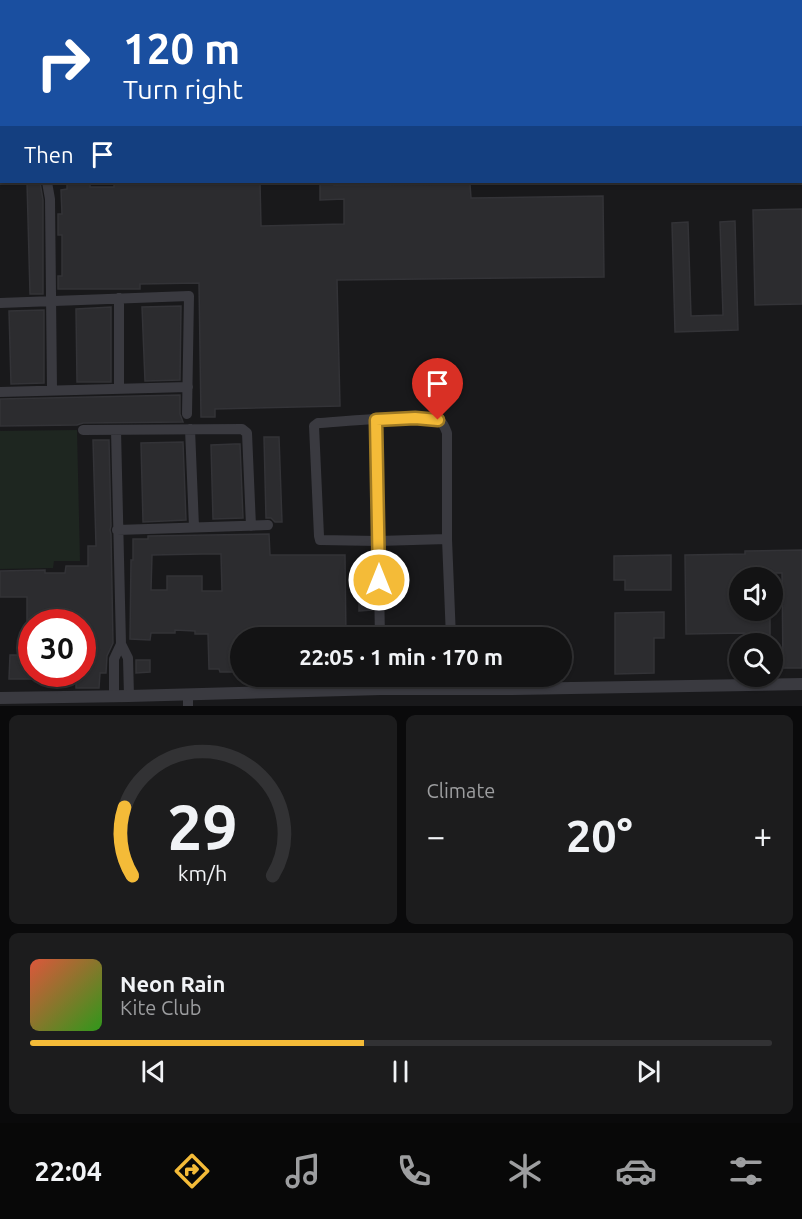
<!DOCTYPE html>
<html lang="en">
<head>
<meta charset="utf-8">
<style>
  body { margin:0; font-family:Ubuntu,sans-serif; background:#1c1c1d; color:#f1f3f6; height:100vh; display:flex; flex-direction:column; font-size:22px; white-space:nowrap }
  * { box-sizing:border-box; margin:0 }
  p { font-size:20px; color:#9d9ea0 }
  .icon { flex:none; width:33px; height:33px; fill:none; stroke:currentColor; stroke-width:2; stroke-linecap:round; stroke-linejoin:round }
  .map { position:relative; height:706px; overflow:hidden }
  .drawer { display:flex; flex-direction:column; gap:9px; padding:9px; background:#0a0a0b; flex:1 }
  .drawer>* { flex:none }
  .hud { position:absolute; left:0px; top:0px; width:802px; height:183px; box-shadow:0 2px 4px #0004,0 0 0 2px #323234; background:#1a4fa0; color:#fff; overflow:hidden }
  .controls { position:absolute; left:729px; top:567px; display:grid; gap:12px }
  .controls a { display:grid; place-items:center; width:54px; height:54px; border-radius:50%; background:#131314; box-shadow:0 2px 4px #0004,0 0 0 2px #323234; font-size:30px }
  .speed { position:absolute; left:18px; top:609px; display:flex; gap:12px; font-size:30px; font-weight:700; text-align:center }
  .speed>* { display:grid; place-content:center; width:78px; height:78px; border-radius:50%; background:#131314; box-shadow:0 2px 4px #0004,0 0 0 2px #323234; line-height:1 }
  .speed .limit { border:9px solid #d22; background:#fff; color:#111 }
  .pin { position:absolute; display:grid; place-items:center; width:51px; height:51px; color:#fff; margin:-62px -26px; border-radius:50% 50% 50% 0; rotate:-45deg; box-shadow:0 0 6px #0007 }
  .pin .icon { rotate:45deg }
  .me { position:absolute; width:66px; margin:-33px; rotate:0deg; stroke-linejoin:round; filter:drop-shadow(0 0 4px #0008) }
  .turn { display:flex; align-items:center; gap:21px; height:126px; padding:0 24px; font-size:27px }
  .turn .icon { width:78px; height:78px; stroke-width:2.5 }
  .turn b { display:block; font-size:42px; line-height:51px }
  .then { display:flex; align-items:center; height:57px; padding:0 24px; background:#0003; gap:12px; font-size:22px }
  .big { font-size:45px; font-weight:700; line-height:1.1 }
  .drawer .tile { flex:1; display:flex; flex-direction:column; justify-content:center; gap:9px; min-width:0; padding:0 21px; border-radius:9px; background:#1c1c1d }
  .drawer .dial { align-items:center; gap:0 }
  .dial svg { height:156px; overflow:visible; fill:none; stroke:#323234; stroke-width:7; stroke-linecap:round; text-anchor:middle }
  .dial text { fill:#f1f3f6; stroke:none }
  .song { display:flex; align-items:center; gap:18px }
  .cover { width:72px; height:72px; border-radius:9px; background:linear-gradient(135deg,hsl(10 70% 55%),hsl(110 70% 35%)) }
  .played { height:6px; border-radius:3px; background:linear-gradient(90deg,#f4bb38 45%,#323234 45%) }
  .keys { display:flex; justify-content:space-around; direction:ltr }
  .heat { display:flex; justify-content:space-between; align-items:center; font-size:33px; direction:ltr }
  .drawer .tiles { flex:1; display:grid; gap:9px; grid-template-columns:1fr 1fr }
  .tile:last-child { grid-column:span 2 }
  .trip { position:absolute; left:230px; top:627px; width:342px; height:60px; border-radius:30px; background:#131314; box-shadow:0 2px 4px #0004,0 0 0 2px #323234; font-weight:700; line-height:60px; text-align:center }
  .menu { display:flex; height:96px; justify-content:space-around; align-items:center; background:#080808; color:#9d9ea0 }
  .menu .icon { width:42px; height:42px }
  .menu .current { color:#f4bb38 }
  .menu b { font-size:27px; color:#f1f3f6 }
  .map>svg:first-child { display:block }
</style>
</head>
<body>
<div class="map">
<svg width="802" height="706" viewBox="0 0 802 706">
  <rect width="100%" height="100%" fill="#19191b"/>
  <path fill="#1e2620" d="M 77,430 L 80,561 L 54,561 L 53,568 L 0,569 L 0,431 Z"/>
  <path fill="#2c2c2f" stroke="#333337" stroke-width="1.5" fill-rule="evenodd" d="M 27,182 L 40,182 L 43,200 L 43,294 L 30,294 Z
    M 67,182 L 90,182 L 90,187 L 114,187 L 114,182 L 210,182 L 210,183 L 260,182 L 261,226 L 344,224 L 344,199 L 320,200 L 320,182 L 334,182 L 334,185 L 470,184 L 471,198 L 603,196 L 604,277 L 337,280 L 340,406 L 215,409 L 215,417 L 201,417 L 199,283 L 140,284 L 140,289 L 58,289 L 58,276 L 62,276 L 62,235 L 58,235 L 58,214 L 62,214 L 61,190 L 67,189 Z
    M 802,209 L 802,304 L 755,305 L 753,210 Z
    M 735,221 L 738,330 L 675,332 L 672,223 L 688,222 L 691,316 L 723,315 L 720,222 Z
    M 181,306 L 180,380 L 145,381 L 142,307 Z
    M 111,307 L 111,382 L 77,382 L 76,309 Z
    M 44,310 L 44,383 L 11,384 L 9,311 Z
    M 180,395 L 180,414 L 183,422 L 83,423 L 77,425 L 0,426 L 0,399 Z
    M 264,437 L 279,437 L 282,522 L 275,522 L 271,518 L 266,518 Z
    M 93,440 L 109,440 L 111,526 L 110,530 L 111,534 L 113,643 L 107,656 L 106,673 L 100,673 L 99,688 L 76,688 L 76,674 L 82,674 L 82,622 L 66,622 L 66,612 L 62,612 L 62,610 L 46,610 L 46,622 L 27,622 L 27,597 L 0,597 L 0,571 L 45,570 L 45,573 L 65,573 L 66,566 L 88,566 L 88,546 L 96,546 Z
    M 183,442 L 186,520 L 143,522 L 141,443 Z
    M 235,444 L 240,444 L 243,518 L 213,519 L 211,445 Z
    M 269,534 L 270,555 L 345,555 L 346,638 L 240,638 L 240,660 L 236,660 L 236,672 L 220,672 L 219,669 L 209,669 L 208,634 L 195,634 L 195,631 L 175,630 L 175,633 L 151,633 L 150,640 L 130,639 L 131,560 L 133,560 L 133,539 L 148,539 L 148,536 ZM 202,554 L 221,554 L 222,591 L 202,591 L 202,576 L 167,576 L 167,590 L 151,590 L 152,555 Z
    M 802,550 L 802,668 L 783,668 L 782,573 L 769,573 L 769,578 L 740,578 L 740,610 L 770,610 L 770,644 L 746,644 L 745,633 L 686,634 L 685,555 L 745,554 L 745,551 Z
    M 671,555 L 671,590 L 625,590 L 625,580 L 614,580 L 614,556 Z
    M 372,597 L 372,610 L 359,611 L 359,598 Z
    M 664,612 L 664,638 L 654,638 L 654,673 L 615,674 L 615,613 Z
    M 10,655 L 32,655 L 32,679 L 9,679 Z
    M 136,660 L 150,660 L 150,672 L 136,673 Z"/>
  <g fill="none" stroke-linecap="round" stroke-linejoin="round">
    <path stroke="#3a3a40" stroke-width="10" d="M 299,2 L 299,0
      M 47,182 L 50,199 L 52,390
      M 0,303 L 189,296 L 187,414
      M 119,389 L 119,298
      M 0,392 L 188,387
      M 376,420 L 380,638
      M 190,429 L 194,527
      M 83,430 L 242,429 L 247,433 L 251,526
      M 116,430 L 121,644 L 128,658 L 129,696
      M 117,530 L 268,525
      M 447,539 L 378,541 L 320,540 L 319,536 L 314,426 L 318,423 C 338,422 427,413 440,421 C 444,424 445,428 447,433 L 447,539 L 451,638
      M 381,676 L 381,689
      M 452,676 L 453,689
      M 188,694 L 188,706
      M 114,696 L 114,659 L 121,644"/>
    <path stroke="#3a3a40" stroke-width="12" d="M 0,698 L 129,696 L 381,689 L 513,689 L 802,684"/>
    <path stroke="#56575f" stroke-width="16" d="M 801,110 L 802,110
      M 0,122 L 2,122
      M 801,127 L 802,127
      M 0,139 L 2,139"/>
  </g>
  <g fill="none" stroke-linecap="round" stroke-linejoin="round">
    <g stroke="#9f7a24" stroke-width="15">
      <path id="route" d="M 379,580 L 376,420 L 415,418 L 438,420"/>
    </g>
    <use href="#route" stroke="#f4bb38" stroke-width="10"/>
  </g>
</svg>
<div class="controls">
<a><svg class="icon" aria-label="sound" viewBox="0 0 24 24"><path d="M4 9h4l5-4v14l-5-4H4zM17 9q2 3 0 6"/></svg></a>
<a><svg class="icon" aria-label="search" viewBox="0 0 24 24"><circle cx="10" cy="10" r="6"/><path d="M15 15l6 6"/></svg></a>
</div>
<div class="speed"><div class="limit">30</div></div>
<div class="pin" style="left:438px;top:420px;background:#d93025"><svg class="icon" aria-label="arrive" viewBox="0 0 24 24"><path d="M6 21V4h12l-3 4 3 4H6"/></svg></div>
<svg class="me" style="left:379px;top:580px" viewBox="-20 -20 40 40"><circle r="17" fill="#f4bb38" stroke="#fff" stroke-width="3"/><path d="M0-11L8 9 0 5-8 9z" fill="#fff"/></svg>
<div class="trip">22:05 · 1 min · 170 m</div>
<div class="hud">
<div class="turn"><svg class="icon" aria-label="right" viewBox="0 0 24 24"><path d="M7 20v-9h11M14 6l5 5-5 5"/></svg><div><b>120 m</b>Turn right</div></div>
<div class="then">Then<svg class="icon" aria-label="arrive" viewBox="0 0 24 24"><path d="M6 21V4h12l-3 4 3 4H6"/></svg></div>
</div>
</div>
<section class="drawer">
<div class="tiles">
<div class="tile dial"><svg viewBox="0 0 100 80">
<path d="M14 69A42 42 0 1 1 86 69"/>
<path d="M14 69A42 42 0 0 1 10 34" stroke="#f4bb38"/>
<text x="50" y="56" font-size="32" font-weight="700">29</text>
<text x="50" y="72" font-size="11">km/h</text>
</svg></div>
<div class="tile"><p>Climate</p>
<div class="heat"><a>−</a><b class="big">20°</b><a>+</a></div>
</div>
<div class="tile">
<div class="song"><i class="cover"></i><div><b>Neon Rain</b><p>Kite Club</p></div></div>
<div class="played"></div>
<div class="keys"><svg class="icon" aria-label="previous" viewBox="0 0 24 24"><path d="M18 5L8 12l10 7zM5 5v14"/></svg><svg class="icon" aria-label="pause" viewBox="0 0 24 24"><path d="M8 5v14M16 5v14"/></svg><svg class="icon" aria-label="next" viewBox="0 0 24 24"><path d="M6 5l10 7-10 7zM19 5v14"/></svg></div>
</div>
</div>
</section>
<nav class="menu">
<b>22:04</b>
<svg class="icon current" aria-label="directions" viewBox="0 0 24 24"><path d="M12 3l9 9-9 9-9-9zM9 14v-3h6M13 9l2 2-2 2"/></svg>
<svg class="icon" aria-label="music" viewBox="0 0 24 24"><path d="M9 18V5l10-2v13"/><circle cx="6" cy="18" r="3"/><circle cx="16" cy="16" r="3"/></svg>
<svg class="icon" aria-label="phone" viewBox="0 0 24 24"><path d="M5 4h4l2 5-3 2q2 4 5 5l2-3 5 2v4C11 20 4 13 5 4z"/></svg>
<svg class="icon" aria-label="climate" viewBox="0 0 24 24"><path d="M12 3v18M4 7l16 10M4 17L20 7"/></svg>
<svg class="icon" aria-label="car" viewBox="0 0 24 24"><path d="M5 17H2v-5l4-1 3-4h7l3 4 3 1v5h-3M9 17h6M6 11h13"/><circle cx="7" cy="17" r="2"/><circle cx="17" cy="17" r="2"/></svg>
<svg class="icon" aria-label="filters" viewBox="0 0 24 24"><path d="M4 7h16M4 17h16"/><circle cx="9" cy="7" r="2"/><circle cx="15" cy="17" r="2"/></svg>
</nav>
</body>
</html>
